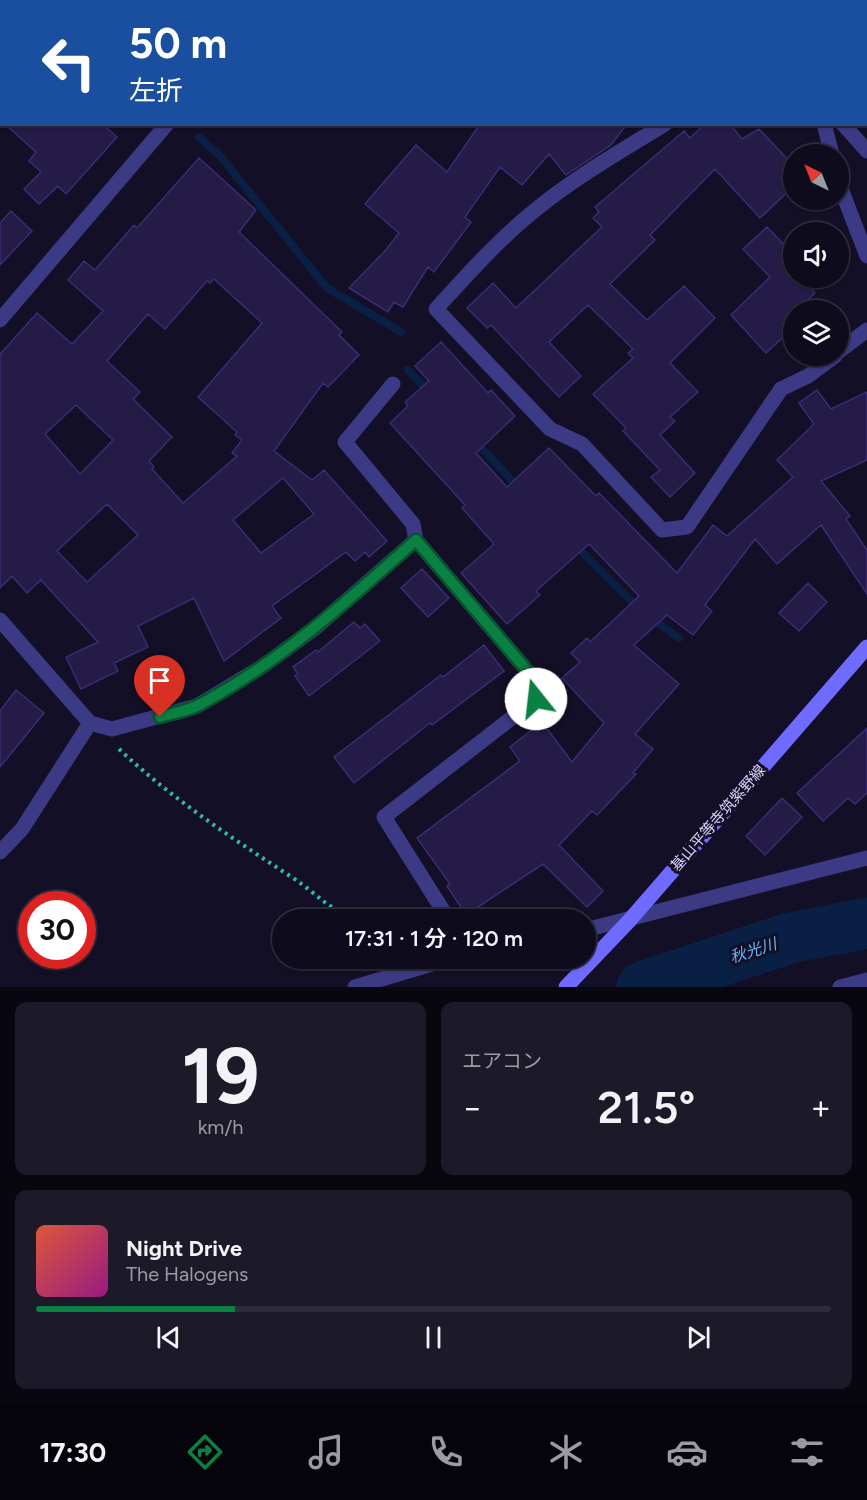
<!DOCTYPE html>
<html lang="ja">
<head>
<meta charset="utf-8">
<style>
  body { margin:0; font-family:Figtree,"Noto Sans JP",sans-serif; background:#1c1929; color:#f1f3f6; height:100vh; display:flex; flex-direction:column; font-size:22px; white-space:nowrap }
  * { box-sizing:border-box; margin:0 }
  p { font-size:20px; color:#9b9ba3 }
  .icon { flex:none; width:33px; height:33px; fill:none; stroke:currentColor; stroke-width:2; stroke-linecap:round; stroke-linejoin:round }
  .map { position:relative; height:987px; overflow:hidden }
  .side { display:flex; flex-direction:column; gap:15px; padding:15px; background:#08060f; flex:1 }
  .side>* { flex:none }
  .guide { position:absolute; left:0px; top:0px; width:867px; height:126px; box-shadow:0 2px 4px #0004,0 0 0 2px #2e2b3b; background:#1a4fa0; color:#fff; overflow:hidden }
  .needle { width:39px; rotate:317deg }
  .buttons { position:absolute; left:783px; top:144px; display:grid; gap:12px }
  .buttons a { display:grid; place-items:center; width:66px; height:66px; border-radius:50%; background:#0e0b1c; box-shadow:0 2px 4px #0004,0 0 0 2px #2e2b3b; font-size:30px }
  .speed { position:absolute; left:18px; top:891px; display:flex; gap:12px; font-size:30px; font-weight:700; text-align:center }
  .speed>* { display:grid; place-content:center; width:78px; height:78px; border-radius:50%; background:#0e0b1c; box-shadow:0 2px 4px #0004,0 0 0 2px #2e2b3b; line-height:1 }
  .speed .limit { border:9px solid #d22; background:#fff; color:#111 }
  .pin { position:absolute; display:grid; place-items:center; width:51px; height:51px; color:#fff; margin:-62px -26px; border-radius:50% 50% 50% 0; rotate:-45deg; box-shadow:0 0 6px #0007 }
  .pin .icon { rotate:45deg }
  .me { position:absolute; width:66px; margin:-33px; rotate:344deg; stroke-linejoin:round; filter:drop-shadow(0 0 4px #0008) }
  .turn { display:flex; align-items:center; gap:21px; height:126px; padding:0 30px; font-size:27px }
  .turn .icon { width:78px; height:78px; stroke-width:2.5 }
  .turn b { display:block; font-size:42px; line-height:51px }
  .big { font-size:45px; font-weight:600; line-height:1.1 }
  .side .tile { flex:1; display:flex; flex-direction:column; justify-content:center; gap:9px; min-width:0; padding:0 21px; border-radius:12px; background:#1c1929 }
  .side .dial { align-items:center; gap:0 }
  .dial b { font-size:78px; line-height:1 }
  .song { display:flex; align-items:center; gap:18px }
  .cover { width:72px; height:72px; border-radius:9px; background:linear-gradient(135deg,hsl(10 70% 55%),hsl(310 70% 35%)) }
  .played { height:6px; border-radius:3px; background:linear-gradient(90deg,#0b8043 25%,#2e2b3b 25%) }
  .keys { display:flex; justify-content:space-around; direction:ltr }
  .heat { display:flex; justify-content:space-between; align-items:center; font-size:33px; direction:ltr }
  .side .tiles { flex:1; display:grid; gap:15px; grid-template-columns:1fr 1fr }
  .tile:last-child { grid-column:span 2 }
  .trip { position:absolute; left:272px; top:909px; width:324px; height:60px; border-radius:30px; background:#0e0b1c; box-shadow:0 2px 4px #0004,0 0 0 2px #2e2b3b; font-weight:600; line-height:60px; text-align:center }
  .tab-bar { display:flex; height:96px; justify-content:space-around; align-items:center; background:#06040b; color:#9b9ba3 }
  .tab-bar .icon { width:42px; height:42px }
  .tab-bar .selected { color:#0b8043 }
  .tab-bar b { font-size:27px; color:#f1f3f6 }
  .map>svg:first-child { display:block }
</style>
</head>
<body>
<div class="map">
<svg width="867" height="987" viewBox="0 0 867 987">
  <rect width="100%" height="100%" fill="#130f26"/>
  <g fill="none" stroke-linecap="round" stroke-linejoin="round">
    <path stroke="#0a1f44" stroke-width="8" d="M 199,137 L 220,156 L 327,288 L 401,332
      M 408,370 L 431,394
      M 474,440 L 519,488
      M 574,544 L 639,609
      M 650,617 L 679,638"/>
    <path stroke="#0a1f44" stroke-width="51" d="M 642,987 L 790,938 L 867,923"/>
  </g>
  <path fill="#241b47" stroke="#3b2d73" stroke-width="1.5" fill-rule="evenodd" d="M 5,124 L 102,124 L 117,137 L 66,194 L 58,186 L 39,204 L 24,189 L 41,172 L 29,161 L 36,152 Z
    M 480,124 L 627,124 L 611,145 L 566,175 L 549,154 L 522,185 L 500,167 L 465,217 L 471,222 L 434,272 L 428,267 L 403,307 L 394,302 L 388,312 L 349,288 L 385,251 L 399,233 L 365,204 L 416,145 L 447,172 Z
    M 705,124 L 730,124 L 742,139 L 759,129 L 794,166 L 794,186 L 760,218 L 715,169 L 650,235 L 655,240 L 610,284 L 647,320 L 684,286 L 715,318 L 670,363 L 698,392 L 670,417 L 675,421 L 660,435 L 695,473 L 670,497 L 651,477 L 660,470 L 623,431 L 626,428 L 593,394 L 633,358 L 628,353 L 633,349 L 588,305 L 549,342 L 581,376 L 559,397 L 491,325 L 487,328 L 467,308 L 493,283 L 516,308 L 602,227 L 593,218 L 599,212 L 595,207 L 684,131 L 690,138 Z
    M 199,158 L 256,210 L 239,232 L 342,332 L 339,335 L 359,355 L 328,387 L 323,383 L 274,451 L 312,480 L 324,470 L 387,541 L 369,557 L 365,552 L 355,561 L 346,552 L 272,606 L 281,618 L 224,661 L 194,598 L 138,626 L 148,647 L 114,663 L 118,671 L 81,689 L 66,657 L 98,642 L 41,580 L 27,593 L 12,576 L 0,588 L 0,354 L 37,313 L 72,344 L 103,311 L 68,280 L 84,261 L 95,270 L 134,225 L 137,228 ZM 214,279 L 262,323 L 198,397 L 237,432 L 235,435 L 242,440 L 232,453 L 237,456 L 183,503 L 152,469 L 154,467 L 149,461 L 172,437 L 133,399 L 140,392 L 107,361 L 148,314 L 165,329 L 207,281 L 210,283 ZM 76,405 L 113,440 L 80,474 L 45,434 ZM 283,478 L 314,514 L 261,553 L 233,520 ZM 107,504 L 138,535 L 87,582 L 57,551 Z
    M 11,211 L 32,231 L 0,265 L 0,223 Z
    M 767,227 L 794,255 L 794,278 L 800,278 L 815,293 L 783,323 L 790,331 L 766,353 L 731,315 L 770,277 L 743,249 Z
    M 441,342 L 488,393 L 491,390 L 515,416 L 476,453 L 507,487 L 549,448 L 596,496 L 599,493 L 677,573 L 713,525 L 727,536 L 793,477 L 777,460 L 814,424 L 799,403 L 817,390 L 831,409 L 867,392 L 867,460 L 821,481 L 850,516 L 846,519 L 867,550 L 867,594 L 821,525 L 777,564 L 755,539 L 705,605 L 712,611 L 693,635 L 667,615 L 634,645 L 679,684 L 635,734 L 653,749 L 633,773 L 636,774 L 597,815 L 592,811 L 559,845 L 603,891 L 587,907 L 543,864 L 466,915 L 447,886 L 450,884 L 417,838 L 520,761 L 510,747 L 542,722 L 572,762 L 604,723 L 562,678 L 580,662 L 571,653 L 587,638 L 590,642 L 639,596 L 589,544 L 536,591 L 540,595 L 507,624 L 461,573 L 494,544 L 462,508 L 465,505 L 390,423 L 408,406 L 405,402 L 429,381 L 415,366 Z
    M 422,569 L 449,598 L 428,617 L 401,588 Z
    M 808,583 L 827,602 L 799,631 L 779,613 Z
    M 354,622 L 360,628 L 365,624 L 380,641 L 309,696 L 295,676 L 298,674 L 293,667 L 316,650 L 318,652 Z
    M 484,645 L 504,671 L 432,725 L 430,723 L 354,783 L 334,757 L 441,675 L 443,677 Z
    M 16,690 L 44,713 L 0,767 L 0,711 Z
    M 867,728 L 867,793 L 855,804 L 848,798 L 823,821 L 797,793 Z
    M 782,798 L 802,817 L 765,855 L 746,836 Z"/>
  <g fill="none" stroke-linecap="round" stroke-linejoin="round">
    <path stroke="#2fb8b0" stroke-width="4" stroke-dasharray="3 4.5" stroke-linecap="butt" d="M 119,749 C 172,799 232,838 293,878 C 319,895 327,909 358,920"/>
    <path stroke="#3d3a85" stroke-width="15" d="M 665,124 C 621,151 574,178 534,211 C 498,240 467,275 436,309 L 550,429 L 582,444 L 662,530 L 687,527 L 781,389 L 808,376 L 835,356
      M 824,124 L 832,154
      M 838,181 L 867,256
      M 838,352 L 867,330
      M 416,540 L 536,681 L 536,699 L 384,817 L 449,920
      M 0,620 L 90,723 L 112,729 L 197,706 L 263,666 L 314,629 L 416,540 L 413,524 L 345,442 L 393,384
      M 0,852 L 22,829 L 90,723
      M 585,930 L 867,858
      M 355,987 L 452,958
      M 840,987 L 867,980"/>
    <path stroke="#3d3a85" stroke-width="15" d="M 731,0 L 733,2
      M 271,2 L 273,0
      M 843,124 L 867,151
      M 0,320 L 167,124"/>
    <path stroke="#6f6bff" stroke-width="15" d="M 566,987 L 629,921 L 867,647"/>
  </g>
  <g fill="none" stroke-linecap="round" stroke-linejoin="round">
    <g stroke="#07532c" stroke-width="15">
      <path id="route" d="M 160,717 C 172,713 188,711 199,705 C 280,662 349,600 416,540 L 536,681 L 536,699"/>
    </g>
    <use href="#route" stroke="#0b8043" stroke-width="10"/>
  </g>
  <g text-anchor="middle" stroke-width="6" stroke-linejoin="round" paint-order="stroke">
    <g font-size="15" fill="#d9d4ff" stroke="#130f26">
      <text transform="translate(718 818) rotate(-49)" y="5">基山平等寺筑紫野線</text>
    </g>
    <g font-size="16" font-style="italic" fill="#62b6ff" stroke="#130f26">
      <text transform="translate(753 950) rotate(-18)" y="6">秋光川</text>
    </g>
  </g>
</svg>
<div class="buttons">
<a><svg class="needle" viewBox="-14 -14 28 28"><path d="M0-13l5 13h-10z" fill="#e53935"/><path d="M0 13l5-13h-10z" fill="#9b9ba3"/></svg></a>
<a><svg class="icon" aria-label="sound" viewBox="0 0 24 24"><path d="M4 9h4l5-4v14l-5-4H4zM17 9q2 3 0 6"/></svg></a>
<a><svg class="icon" aria-label="layers" viewBox="0 0 24 24"><path d="M12 4l9 5-9 5-9-5zM3 14l9 5 9-5"/></svg></a>
</div>
<div class="speed"><div class="limit">30</div></div>
<div class="pin" style="left:160px;top:717px;background:#d93025"><svg class="icon" aria-label="arrive" viewBox="0 0 24 24"><path d="M6 21V4h12l-3 4 3 4H6"/></svg></div>
<svg class="me" style="left:536px;top:699px" viewBox="-20 -20 40 40"><circle r="19" fill="#fff"/><path d="M0-13L10 11 0 6-10 11z" fill="#0b8043"/></svg>
<div class="trip">17:31 · 1 分 · 120 m</div>
<div class="guide">
<div class="turn"><svg class="icon" aria-label="left" viewBox="0 0 24 24"><path d="M17 20v-9H6M10 6l-5 5 5 5"/></svg><div><b>50 m</b>左折</div></div>
</div>
</div>
<section class="side">
<div class="tiles">
<div class="tile dial"><b>19</b><p>km/h</p></div>
<div class="tile"><p>エアコン</p>
<div class="heat"><a>−</a><b class="big">21.5°</b><a>+</a></div>
</div>
<div class="tile">
<div class="song"><i class="cover"></i><div><b>Night Drive</b><p>The Halogens</p></div></div>
<div class="played"></div>
<div class="keys"><svg class="icon" aria-label="previous" viewBox="0 0 24 24"><path d="M18 5L8 12l10 7zM5 5v14"/></svg><svg class="icon" aria-label="pause" viewBox="0 0 24 24"><path d="M8 5v14M16 5v14"/></svg><svg class="icon" aria-label="next" viewBox="0 0 24 24"><path d="M6 5l10 7-10 7zM19 5v14"/></svg></div>
</div>
</div>
</section>
<nav class="tab-bar">
<b>17:30</b>
<svg class="icon selected" aria-label="directions" viewBox="0 0 24 24"><path d="M12 3l9 9-9 9-9-9zM9 14v-3h6M13 9l2 2-2 2"/></svg>
<svg class="icon" aria-label="music" viewBox="0 0 24 24"><path d="M9 18V5l10-2v13"/><circle cx="6" cy="18" r="3"/><circle cx="16" cy="16" r="3"/></svg>
<svg class="icon" aria-label="phone" viewBox="0 0 24 24"><path d="M5 4h4l2 5-3 2q2 4 5 5l2-3 5 2v4C11 20 4 13 5 4z"/></svg>
<svg class="icon" aria-label="climate" viewBox="0 0 24 24"><path d="M12 3v18M4 7l16 10M4 17L20 7"/></svg>
<svg class="icon" aria-label="car" viewBox="0 0 24 24"><path d="M5 17H2v-5l4-1 3-4h7l3 4 3 1v5h-3M9 17h6M6 11h13"/><circle cx="7" cy="17" r="2"/><circle cx="17" cy="17" r="2"/></svg>
<svg class="icon" aria-label="filters" viewBox="0 0 24 24"><path d="M4 7h16M4 17h16"/><circle cx="9" cy="7" r="2"/><circle cx="15" cy="17" r="2"/></svg>
</nav>
</body>
</html>
